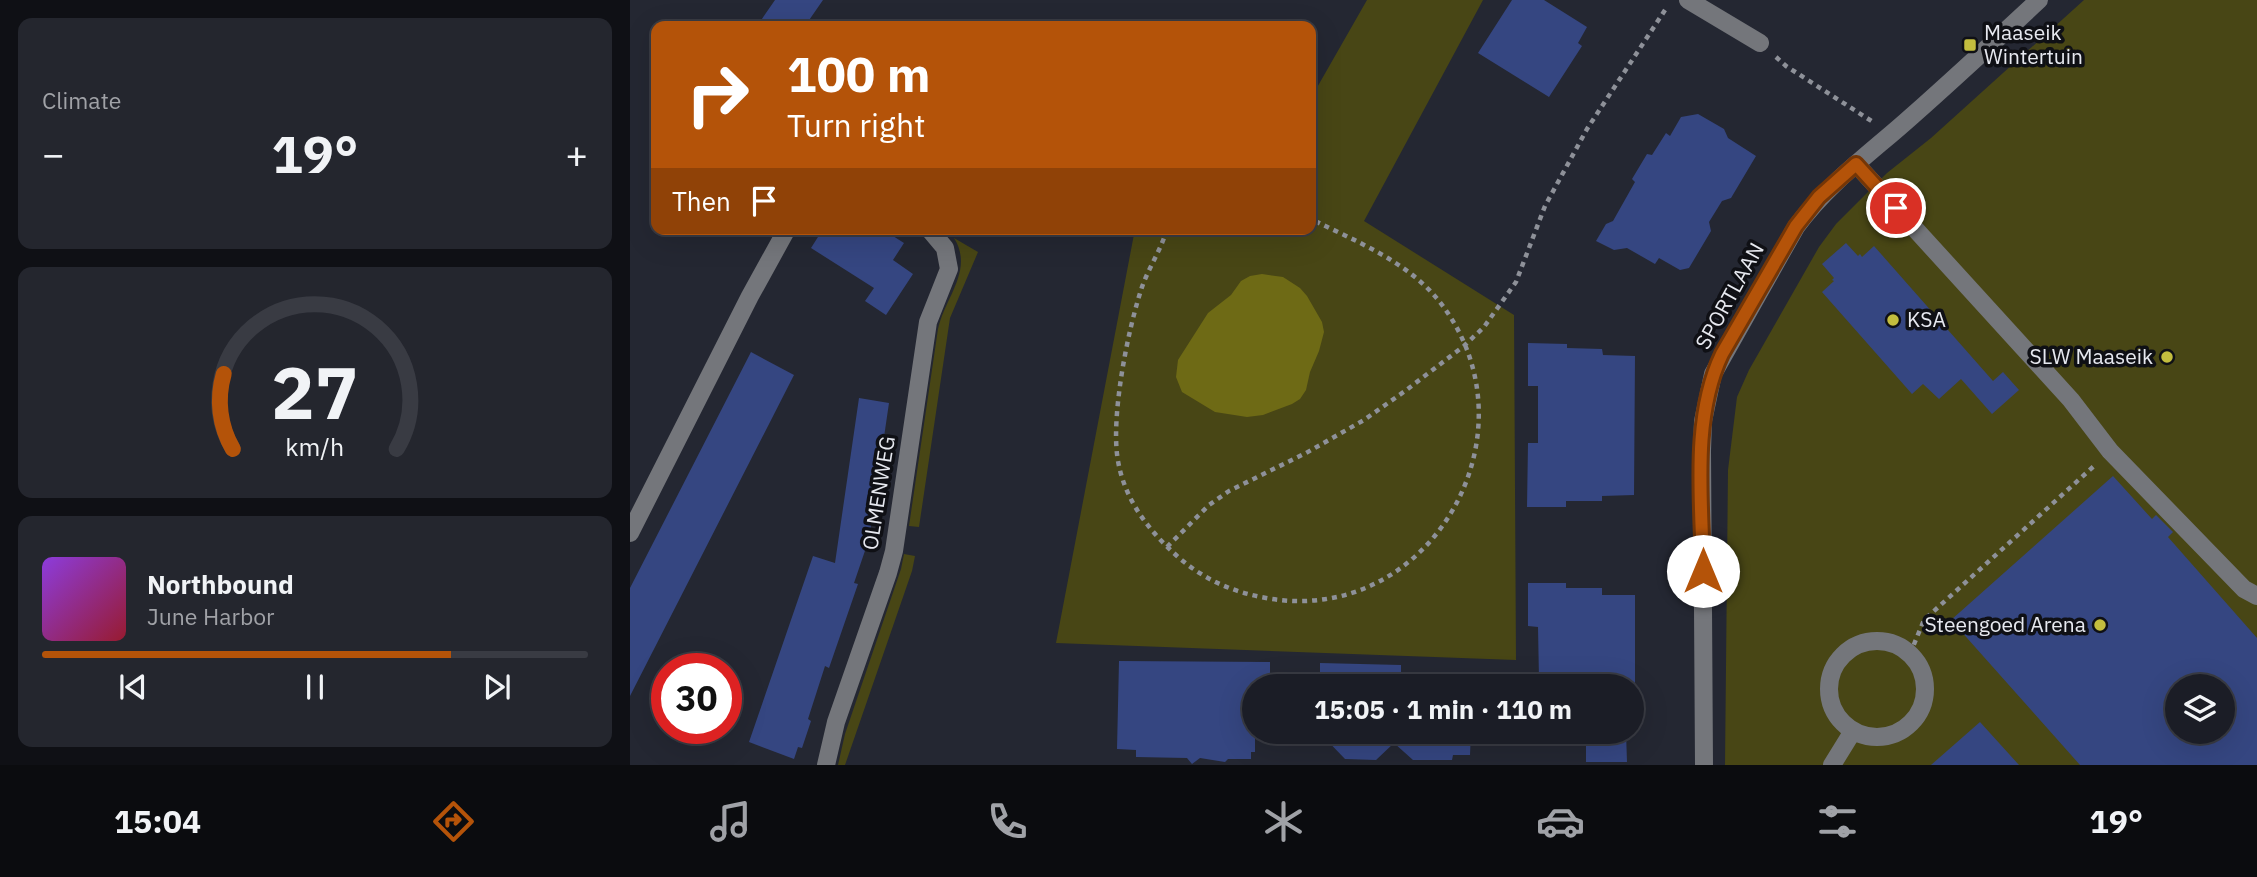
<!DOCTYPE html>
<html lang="en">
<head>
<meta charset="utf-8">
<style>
  body { margin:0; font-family:"IBM Plex Sans",sans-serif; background:#24262e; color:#f1f3f6; height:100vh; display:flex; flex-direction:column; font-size:26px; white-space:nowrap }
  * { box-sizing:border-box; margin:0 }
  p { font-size:23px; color:#a0a2a7 }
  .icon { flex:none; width:38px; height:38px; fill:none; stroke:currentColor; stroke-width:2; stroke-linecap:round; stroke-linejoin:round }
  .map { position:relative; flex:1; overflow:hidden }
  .details { display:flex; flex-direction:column; gap:18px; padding:18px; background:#0f1015; width:630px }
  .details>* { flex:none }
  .banner { position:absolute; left:21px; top:21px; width:665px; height:214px; border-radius:14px; box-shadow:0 7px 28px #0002,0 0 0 2px #393b43; background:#b45309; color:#fff; overflow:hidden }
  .tools { position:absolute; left:1535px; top:674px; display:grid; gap:14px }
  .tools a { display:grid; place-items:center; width:70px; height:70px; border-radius:50%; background:#1b1d26; box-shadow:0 7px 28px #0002,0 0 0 2px #393b43; font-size:35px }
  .speed { position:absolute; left:21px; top:653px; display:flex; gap:14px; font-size:35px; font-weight:700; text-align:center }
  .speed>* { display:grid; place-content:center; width:91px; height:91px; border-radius:50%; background:#1b1d26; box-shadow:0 7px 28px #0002,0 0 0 2px #393b43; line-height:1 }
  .speed .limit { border:10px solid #d22; background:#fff; color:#111 }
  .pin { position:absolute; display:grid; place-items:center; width:60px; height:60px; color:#fff; margin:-30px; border:4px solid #fff; border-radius:50%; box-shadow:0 2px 7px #0007 }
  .me { position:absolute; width:77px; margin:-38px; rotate:0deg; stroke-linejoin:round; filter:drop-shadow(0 0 5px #0008) }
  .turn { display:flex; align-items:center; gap:24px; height:147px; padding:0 21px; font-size:32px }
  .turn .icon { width:91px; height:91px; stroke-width:2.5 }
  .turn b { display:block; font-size:49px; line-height:60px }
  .then { display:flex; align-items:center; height:66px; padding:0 21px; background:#0003; gap:14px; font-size:26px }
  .big { font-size:52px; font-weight:700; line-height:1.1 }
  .details .tile { flex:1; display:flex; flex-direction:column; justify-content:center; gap:10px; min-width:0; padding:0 24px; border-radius:14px; background:#24262e }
  .details .dial { align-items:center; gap:0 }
  .dial svg { height:182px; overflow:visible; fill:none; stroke:#393b43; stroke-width:7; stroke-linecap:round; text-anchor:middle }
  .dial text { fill:#f1f3f6; stroke:none }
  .song { display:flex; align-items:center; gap:21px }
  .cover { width:84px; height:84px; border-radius:10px; background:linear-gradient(135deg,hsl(270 70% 55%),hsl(350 70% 35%)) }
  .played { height:7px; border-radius:4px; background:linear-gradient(90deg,#b45309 75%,#393b43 75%) }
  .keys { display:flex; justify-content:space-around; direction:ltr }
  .heat { display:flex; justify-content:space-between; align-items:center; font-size:38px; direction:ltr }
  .trip { position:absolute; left:612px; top:674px; width:402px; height:70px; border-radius:35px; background:#1b1d26; box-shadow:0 7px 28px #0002,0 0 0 2px #393b43; font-weight:700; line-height:70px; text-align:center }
  .dock { display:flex; height:112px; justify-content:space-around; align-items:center; background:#0b0c0f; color:#a0a2a7 }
  .dock .icon { width:49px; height:49px }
  .dock .current { color:#b45309 }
  .dock b { font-size:32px; color:#f1f3f6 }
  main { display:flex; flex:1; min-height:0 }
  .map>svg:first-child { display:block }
</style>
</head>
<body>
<main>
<section class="details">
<div class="tile"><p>Climate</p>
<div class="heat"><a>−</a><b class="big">19°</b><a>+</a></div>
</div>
<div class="tile dial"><svg viewBox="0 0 100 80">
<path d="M14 69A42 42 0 1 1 86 69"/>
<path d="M14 69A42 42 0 0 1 10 36" stroke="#b45309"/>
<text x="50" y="56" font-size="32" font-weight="700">27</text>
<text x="50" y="72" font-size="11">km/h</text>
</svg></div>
<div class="tile">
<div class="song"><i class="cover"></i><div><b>Northbound</b><p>June Harbor</p></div></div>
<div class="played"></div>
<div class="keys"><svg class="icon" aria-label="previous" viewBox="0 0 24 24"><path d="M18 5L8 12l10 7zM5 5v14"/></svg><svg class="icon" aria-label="pause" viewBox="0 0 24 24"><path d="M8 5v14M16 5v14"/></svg><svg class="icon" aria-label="next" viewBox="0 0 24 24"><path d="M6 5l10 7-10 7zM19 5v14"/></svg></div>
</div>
</section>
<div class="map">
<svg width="1627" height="765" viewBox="0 0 1627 765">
  <rect width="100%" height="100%" fill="#242732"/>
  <path fill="#484615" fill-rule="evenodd" d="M 737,0 L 853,0 L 734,221 L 884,315 L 886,660 L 426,643 L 505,229 L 681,229 L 681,98 Z
    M 1454,0 L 1627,0 L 1627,765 L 1095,765 L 1098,470 L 1107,397 L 1119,370 L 1189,247 L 1206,224 L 1257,173 L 1301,138 ZM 1547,686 L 1592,686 L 1592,732 L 1547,732 Z
    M 324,238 L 348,252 L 320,318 L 289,527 L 279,526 L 308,329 C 315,297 344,270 324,238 Z
    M 274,554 L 285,556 L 282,571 L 215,765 L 208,765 L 215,734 L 271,569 Z"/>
  <path fill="#6e6a15" d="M 632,274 L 653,277 L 670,288 L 677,296 L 692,322 L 694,332 L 689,351 L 680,372 L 676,390 L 670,399 L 662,404 L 633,415 L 617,417 L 585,412 L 552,392 L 546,377 L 548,360 L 578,313 L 601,295 L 611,281 L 620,276 Z"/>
  <path fill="#354681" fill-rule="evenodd" d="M 145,0 L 193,0 L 175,26 L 127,26 Z
    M 882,0 L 914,0 L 957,27 L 948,43 L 952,46 L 919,97 L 848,53 Z
    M 1068,114 L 1094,129 L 1098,138 L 1126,156 L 1101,198 L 1092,201 L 1079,222 L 1081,231 L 1059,268 L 1050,270 L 1029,258 L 1025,264 L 997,248 L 984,250 L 966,241 L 976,224 L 983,221 L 1005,182 L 1002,179 L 1017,154 L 1022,155 L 1036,133 L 1040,136 L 1051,117 Z
    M 193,229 L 252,229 L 274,243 L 263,260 L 283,274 L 256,315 L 235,301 L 244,288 L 181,248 Z
    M 1216,243 L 1228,256 L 1230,254 L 1232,257 L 1244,246 L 1363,381 L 1373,372 L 1389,390 L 1362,414 L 1331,379 L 1309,399 L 1293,384 L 1282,394 L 1192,292 L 1204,281 L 1202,280 L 1204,278 L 1192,264 Z
    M 898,343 L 937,344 L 937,348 L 972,349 L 973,355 L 1005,356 L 1004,495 L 972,496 L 972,501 L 936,501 L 936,507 L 897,507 L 898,443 L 908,443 L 908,386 L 898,386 Z
    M 121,352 L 164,375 L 0,696 L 0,588 Z
    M 229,398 L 259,403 L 239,539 L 224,583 L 228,584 L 199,668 L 195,666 L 178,719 L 181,721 L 172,748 L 168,747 L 164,759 L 119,742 L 183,556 L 205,563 Z
    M 1483,476 L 1522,519 L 1526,515 L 1543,532 L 1538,537 L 1627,638 L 1627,765 L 1450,765 L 1321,620 ZM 1547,686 L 1592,686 L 1592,732 L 1547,732 Z
    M 898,583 L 936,583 L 936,588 L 972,588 L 972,595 L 1005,595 L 1005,686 L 912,686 L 912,681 L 909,680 L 908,627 L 898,626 Z
    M 489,661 L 640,662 L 640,686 L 625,686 L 625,752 L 621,752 L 621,759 L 598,759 L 595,762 L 570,758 L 562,764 L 557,758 L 506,757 L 506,750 L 487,749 Z
    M 690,663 L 771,665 L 771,686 L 690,686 Z
    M 1350,722 L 1389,765 L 1301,765 Z
    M 689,732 L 841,732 L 840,755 L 823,755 L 822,760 L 783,760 L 764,743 L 746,760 L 715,759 Z
    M 956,732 L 996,732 L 997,762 L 956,762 Z"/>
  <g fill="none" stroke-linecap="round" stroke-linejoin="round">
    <path stroke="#8e9199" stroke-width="4.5" stroke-dasharray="5 5" stroke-linecap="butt" d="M 1146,57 L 1156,66 L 1243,122
      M 537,229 C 531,250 519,267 512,287 C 498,329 482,410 487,454 C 492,496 516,528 547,556 C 573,579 602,592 636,598 C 801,628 912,431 809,301 C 777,261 725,241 681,219
      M 537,547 L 579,505 L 599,491 L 676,453 L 734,420 L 775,391 L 834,346 L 854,327 L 886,282 L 915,206 L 957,129 L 1037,7
      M 1280,654 L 1294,620 L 1464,466"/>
    <path stroke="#74767b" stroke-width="18" d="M 1058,0 L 1130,43
      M 1226,164 L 1441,400 L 1480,451 L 1614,589 L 1627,596
      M 0,533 L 120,296 L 157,229
      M1199 689a48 48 0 1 1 96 0a48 48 0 1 1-96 0Z
      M 196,765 L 206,722 L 258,573 L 264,551 L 298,322 L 319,269 L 315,248 L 299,229
      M 1074,765 L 1072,451 L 1073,421 L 1083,374 L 1166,227 C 1198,183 1242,152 1282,116 C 1325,78 1367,39 1409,0
      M 1202,765 L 1223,731"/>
  </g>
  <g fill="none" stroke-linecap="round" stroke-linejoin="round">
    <g stroke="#753606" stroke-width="18">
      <path id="route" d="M 1073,571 C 1072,501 1061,419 1092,354 L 1166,226 L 1189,197 L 1226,164 L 1266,208"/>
    </g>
    <use href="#route" stroke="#b45309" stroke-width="12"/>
  </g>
  <g fill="#c3bd3e" stroke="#0f1015" stroke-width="2.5">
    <rect x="1333" y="38" width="14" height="14" rx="3.5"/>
    <circle cx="1263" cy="320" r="7"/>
    <circle cx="1537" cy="357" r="7"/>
    <circle cx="1470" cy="625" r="7"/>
  </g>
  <g text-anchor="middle" stroke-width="7" stroke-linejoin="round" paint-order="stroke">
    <g font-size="21" fill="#e7e9f0" stroke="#0f1015" text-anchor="start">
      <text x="1354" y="40">Maaseik<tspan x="1354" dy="24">Wintertuin</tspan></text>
      <text x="1277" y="327">KSA</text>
      <text x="1523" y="364" text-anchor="end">SLW Maaseik</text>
      <text x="1456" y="632" text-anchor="end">Steengoed Arena</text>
    </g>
    <g font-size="21" fill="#e7e9f0" stroke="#0f1015">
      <text transform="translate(1100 296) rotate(-61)" y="7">SPORTLAAN</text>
      <text transform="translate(249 493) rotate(-81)" y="7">OLMENWEG</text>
    </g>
  </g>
</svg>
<div class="tools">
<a><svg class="icon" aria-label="layers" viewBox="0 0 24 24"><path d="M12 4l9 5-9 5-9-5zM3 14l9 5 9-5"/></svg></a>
</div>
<div class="speed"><div class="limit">30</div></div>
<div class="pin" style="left:1266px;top:208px;background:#d93025"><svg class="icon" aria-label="arrive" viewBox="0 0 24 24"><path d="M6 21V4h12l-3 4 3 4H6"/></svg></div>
<svg class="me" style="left:1073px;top:571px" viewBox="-20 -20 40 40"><circle r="19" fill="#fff"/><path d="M0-13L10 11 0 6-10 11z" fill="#b45309"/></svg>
<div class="trip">15:05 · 1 min · 110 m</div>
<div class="banner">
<div class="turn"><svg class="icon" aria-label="right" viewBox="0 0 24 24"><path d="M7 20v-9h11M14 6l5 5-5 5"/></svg><div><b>100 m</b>Turn right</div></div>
<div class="then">Then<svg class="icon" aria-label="arrive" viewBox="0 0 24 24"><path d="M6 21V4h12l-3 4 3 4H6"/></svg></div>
</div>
</div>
</main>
<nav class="dock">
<b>15:04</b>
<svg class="icon current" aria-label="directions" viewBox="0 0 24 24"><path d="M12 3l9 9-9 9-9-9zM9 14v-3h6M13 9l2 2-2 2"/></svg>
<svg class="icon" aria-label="music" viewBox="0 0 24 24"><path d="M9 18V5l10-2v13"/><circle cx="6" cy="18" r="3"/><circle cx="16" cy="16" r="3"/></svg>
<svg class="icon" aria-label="phone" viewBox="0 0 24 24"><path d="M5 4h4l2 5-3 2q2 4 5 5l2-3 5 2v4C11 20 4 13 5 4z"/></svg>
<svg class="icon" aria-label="climate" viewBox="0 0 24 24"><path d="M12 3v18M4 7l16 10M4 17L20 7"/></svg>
<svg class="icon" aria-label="car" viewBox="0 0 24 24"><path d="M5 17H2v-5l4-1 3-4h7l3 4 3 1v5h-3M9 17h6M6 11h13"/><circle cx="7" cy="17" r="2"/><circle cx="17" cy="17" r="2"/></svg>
<svg class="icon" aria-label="filters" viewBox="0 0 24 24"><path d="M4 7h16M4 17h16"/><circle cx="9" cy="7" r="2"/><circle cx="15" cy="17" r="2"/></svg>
<b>19°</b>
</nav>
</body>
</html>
